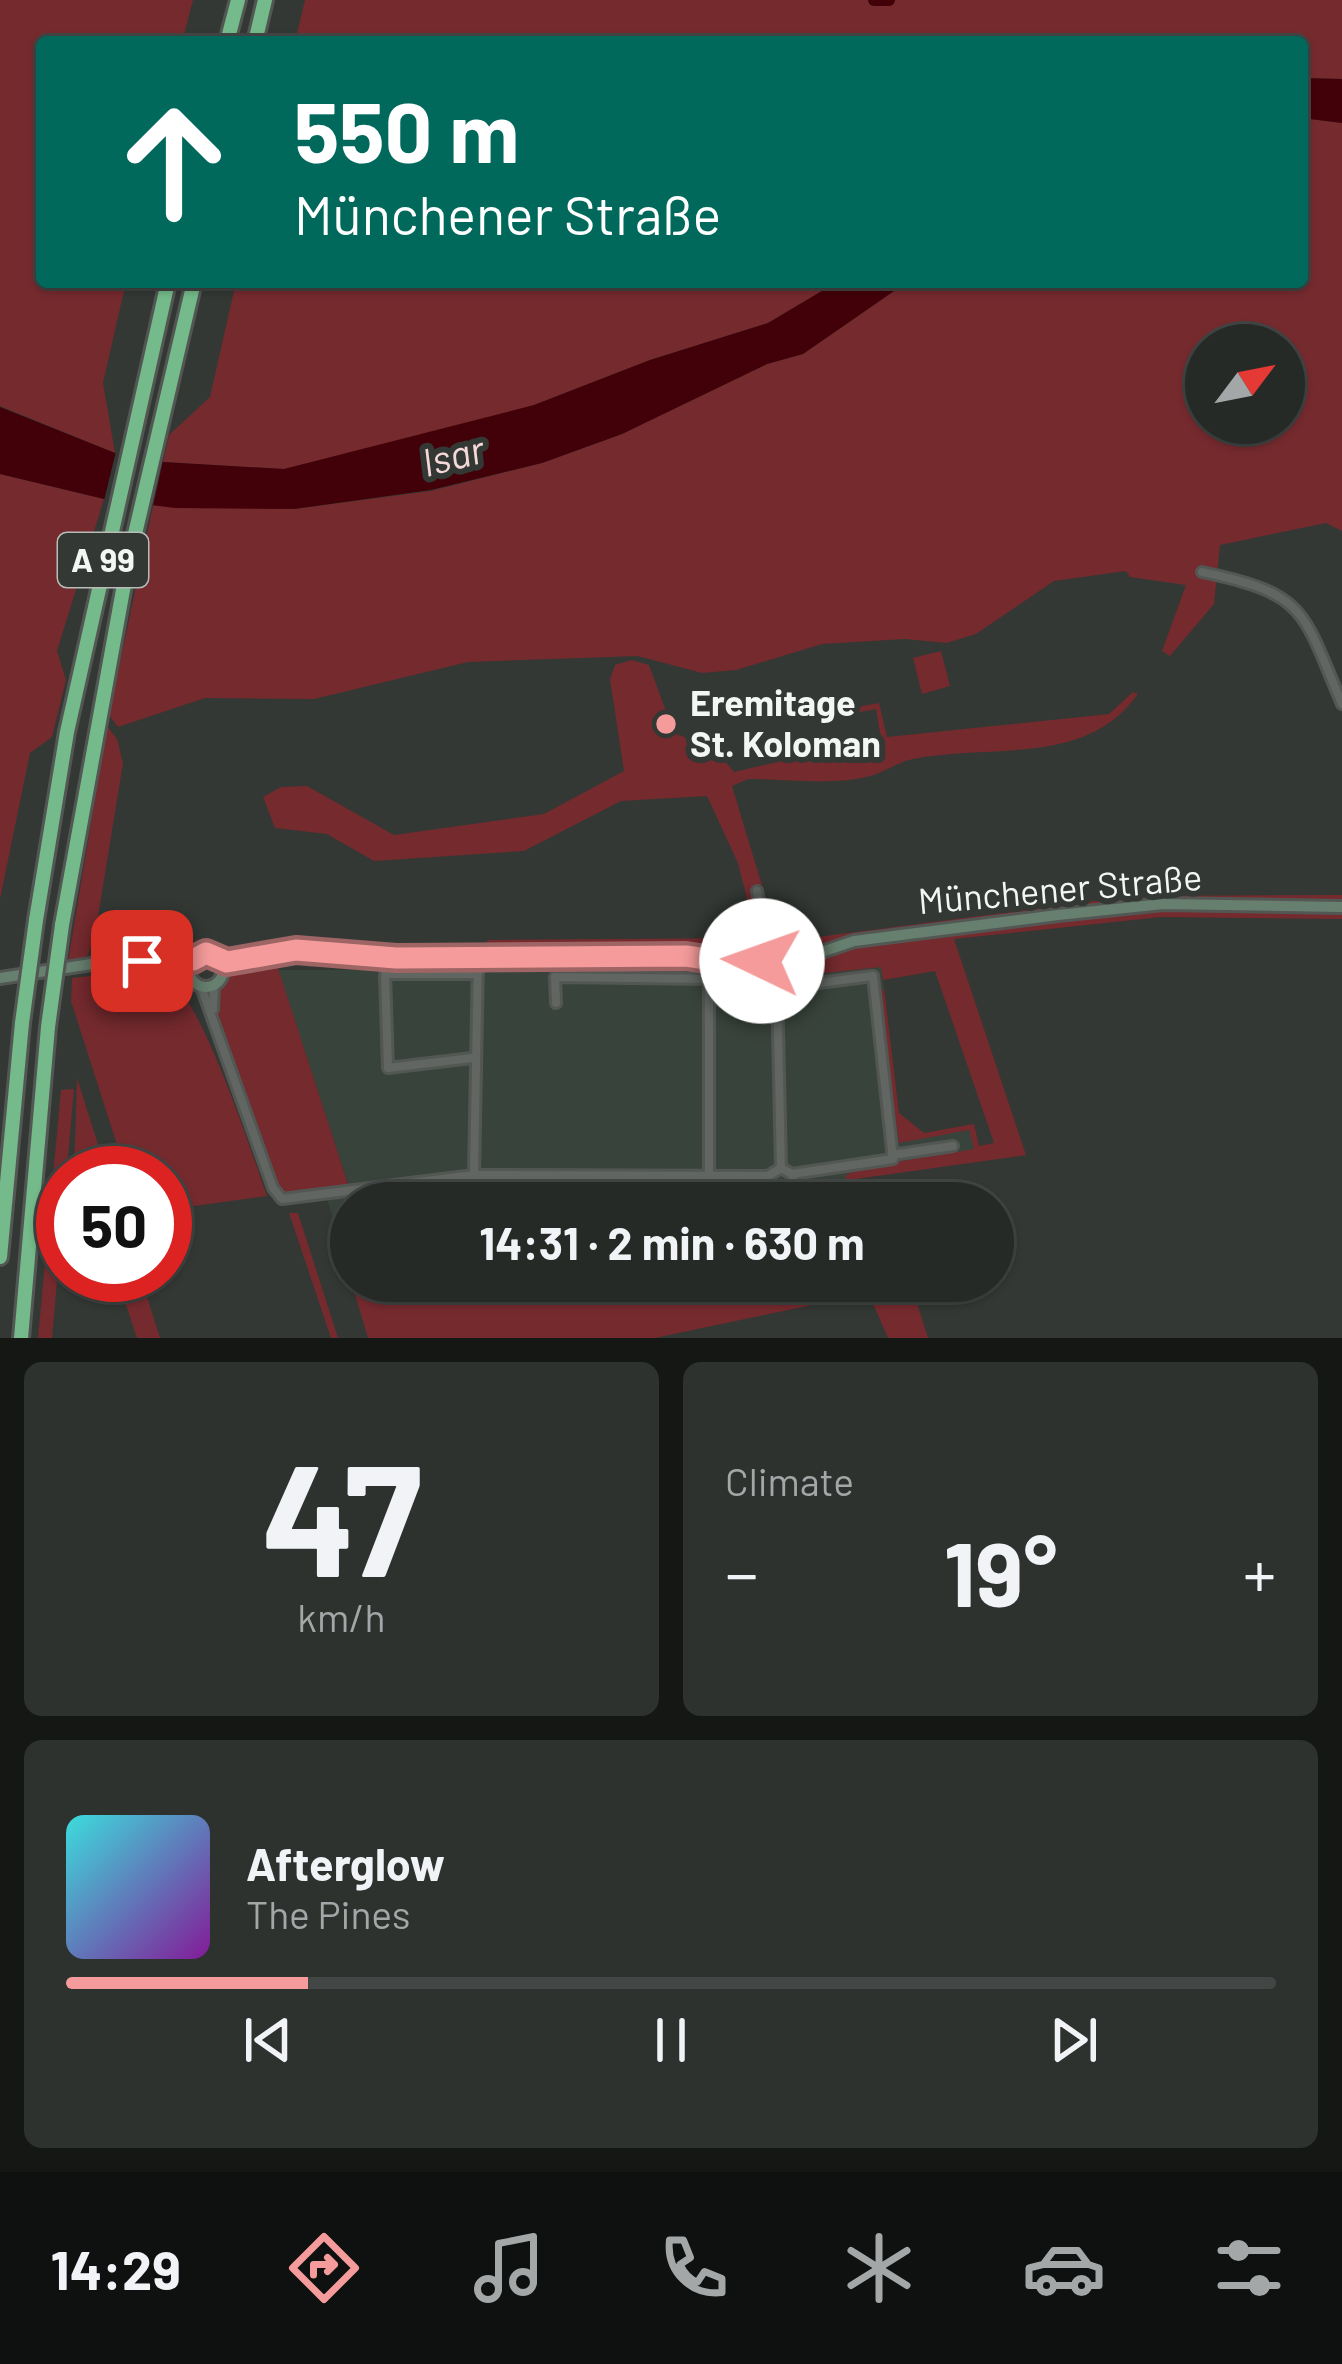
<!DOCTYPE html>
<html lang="en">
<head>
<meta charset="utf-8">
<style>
  body { margin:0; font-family:Barlow,sans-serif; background:#2e322f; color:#f1f3f6; height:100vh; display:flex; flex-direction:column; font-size:45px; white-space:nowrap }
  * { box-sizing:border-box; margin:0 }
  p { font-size:39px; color:#a4a7a7 }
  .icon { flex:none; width:66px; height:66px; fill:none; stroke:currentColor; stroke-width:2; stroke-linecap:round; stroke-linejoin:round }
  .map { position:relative; height:1338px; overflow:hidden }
  .details { display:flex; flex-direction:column; gap:24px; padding:24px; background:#151715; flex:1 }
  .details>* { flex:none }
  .banner { position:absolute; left:36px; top:36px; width:1272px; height:252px; border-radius:12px; box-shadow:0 3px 9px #0004,0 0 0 3px #424644; background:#00695c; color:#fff; overflow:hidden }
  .needle { width:78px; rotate:58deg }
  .tools { position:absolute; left:1185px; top:324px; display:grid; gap:24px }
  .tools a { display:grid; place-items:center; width:120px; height:120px; border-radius:50%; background:#262a27; box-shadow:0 3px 9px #0004,0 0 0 3px #424644; font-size:60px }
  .speed { position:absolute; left:36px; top:1146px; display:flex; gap:24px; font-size:60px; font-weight:700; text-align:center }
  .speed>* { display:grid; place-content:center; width:156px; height:156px; border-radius:50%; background:#262a27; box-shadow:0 3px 9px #0004,0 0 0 3px #424644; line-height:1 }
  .speed .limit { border:18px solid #d22; background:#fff; color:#111 }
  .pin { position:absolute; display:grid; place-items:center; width:102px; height:102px; color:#fff; margin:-51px; border-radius:24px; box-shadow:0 6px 18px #0006 }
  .me { position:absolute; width:132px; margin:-66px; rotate:273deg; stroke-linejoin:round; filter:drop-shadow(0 0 9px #0008) }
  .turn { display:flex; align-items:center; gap:42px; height:252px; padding:0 60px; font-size:54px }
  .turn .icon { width:156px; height:156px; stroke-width:2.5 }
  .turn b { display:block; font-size:84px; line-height:102px }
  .big { font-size:90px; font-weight:700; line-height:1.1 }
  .details .card { flex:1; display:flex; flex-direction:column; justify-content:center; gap:18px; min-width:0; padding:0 42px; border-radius:18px; background:#2e322f }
  .details .dial { align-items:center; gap:0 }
  .dial b { font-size:156px; line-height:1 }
  .song { display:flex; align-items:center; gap:36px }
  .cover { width:144px; height:144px; border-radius:18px; background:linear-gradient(135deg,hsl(180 70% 55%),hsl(290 70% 35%)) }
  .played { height:12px; border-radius:6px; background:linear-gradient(90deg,#f59b9b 20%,#424644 20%) }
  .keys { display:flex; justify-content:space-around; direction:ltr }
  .heat { display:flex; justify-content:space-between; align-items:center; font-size:66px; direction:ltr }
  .details .tiles { flex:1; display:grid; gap:24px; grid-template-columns:1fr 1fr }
  .card:last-child { grid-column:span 2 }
  .trip { position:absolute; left:330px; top:1182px; width:684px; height:120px; border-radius:60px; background:#262a27; box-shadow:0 3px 9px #0004,0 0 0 3px #424644; font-weight:700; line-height:120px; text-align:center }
  .tabs { display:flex; height:192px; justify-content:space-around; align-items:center; background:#0f1110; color:#a4a7a7 }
  .tabs .icon { width:84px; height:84px }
  .tabs .current { color:#f59b9b }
  .tabs b { font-size:54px; color:#f1f3f6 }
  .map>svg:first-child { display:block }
</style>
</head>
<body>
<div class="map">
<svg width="1342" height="1338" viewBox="0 0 1342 1338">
  <rect width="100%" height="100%" fill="#333834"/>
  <path fill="#38433b" d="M 881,966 L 884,988 L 879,1000 L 901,1139 L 971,1128 L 977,1156 L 846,1176 L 854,1203 L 351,1203 L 351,1281 L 325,1191 L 349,1186 L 278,970 L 716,970 L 748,980 L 769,1002 L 790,1001 L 798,976 Z"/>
  <path fill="#752a2e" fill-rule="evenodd" d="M 0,0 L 193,0 L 182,42 L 42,42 L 42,282 L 126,282 L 103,383 L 115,453 L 0,406 Z
    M 305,0 L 1342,0 L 1342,79 L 1302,78 L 1302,42 L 295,42 Z
    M 1302,118 L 1342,123 L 1342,531 L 1326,523 L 1220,545 L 1214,604 L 1170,656 L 1162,651 L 1186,585 L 1130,577 L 1126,571 L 1054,581 L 976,634 L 947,643 L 905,639 L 822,644 L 736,670 L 702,673 L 638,656 L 468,662 L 314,699 L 205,698 L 118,727 L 109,715 L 153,505 L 294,509 L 431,491 L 542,463 L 622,434 L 767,364 L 803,354 L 907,282 L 1302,282 ZM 1206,345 L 1284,345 L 1284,423 L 1206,423 Z
    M 236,282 L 837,282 L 768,323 L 650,360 L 534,405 L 405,441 L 284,469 L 163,462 L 169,435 L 210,397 Z
    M 0,474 L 104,499 L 57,651 L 66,680 L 52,737 L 30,753 L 0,899 Z
    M 941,651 L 950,686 L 922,694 L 913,658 Z
    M 631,660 L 649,665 L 668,717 L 659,727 L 716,750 L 734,772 L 881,738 L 876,709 L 813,721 L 811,715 L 879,703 L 887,737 L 1109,714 L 1133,692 L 1138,694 C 1085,768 990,743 913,759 C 898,762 885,772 870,776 C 834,786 785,779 748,779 L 732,786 L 779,942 L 1134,896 L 1342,895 L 1342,919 L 1161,917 L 954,939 L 1026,1155 L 856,1179 L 860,1184 L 877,1181 L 884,1203 L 854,1203 L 845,1176 L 859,1168 L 974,1149 L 969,1130 L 899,1143 L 878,998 L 884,988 L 899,1113 L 924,1133 L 974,1124 L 979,1146 L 994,1143 L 935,971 L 883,980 L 881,967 L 798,976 L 790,1001 L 769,1002 L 748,980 L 716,970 L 489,971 L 487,940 L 757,938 L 738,863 L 707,796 L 621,801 L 524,851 L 374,861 L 327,834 L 275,828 L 263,797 L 281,787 L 307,786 L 394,835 L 544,814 L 624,771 L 610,679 L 615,665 ZM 764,943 L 787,956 L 799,953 L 803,962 L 792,969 L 783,995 L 773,996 L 754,972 L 743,969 L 744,959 L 765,952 Z
    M 107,726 L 117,739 L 123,763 L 95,935 L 87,956 L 68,962 Z
    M 275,959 L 349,1187 L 292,1197 L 275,1184 L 216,1012 C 209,975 247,969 275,959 Z
    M 98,975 C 117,975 147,970 164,976 C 199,988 253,1157 267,1196 L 165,1210 L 165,1173 L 126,1173 L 71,1001 L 72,978 Z
    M 77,1078 L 107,1173 L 74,1173 Z
    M 74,1089 L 52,1338 L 38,1338 L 61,1090 Z
    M 289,1213 L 298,1213 L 338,1338 L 331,1338 Z
    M 116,1275 L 140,1275 L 160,1338 L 137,1338 Z
    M 351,1281 L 405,1281 L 408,1288 L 452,1302 L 481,1298 L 482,1281 L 799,1281 L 801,1287 L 844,1287 L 845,1298 L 655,1338 L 368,1338 Z
    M 881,1281 L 910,1281 L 928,1338 L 888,1338 L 871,1299 L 885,1296 Z"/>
  <path fill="#420008" d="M 1302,78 L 1342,79 L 1342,123 L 1302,118 Z
    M 837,282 L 907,282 L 803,354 L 767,364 L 622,434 L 542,463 L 431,490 L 294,509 L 175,508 L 104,499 L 0,474 L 0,407 L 115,453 L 163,462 L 284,469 L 534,405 L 650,360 L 768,323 Z"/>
  <path fill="#333834" d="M 117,447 L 164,456 L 152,511 L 103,505 Z"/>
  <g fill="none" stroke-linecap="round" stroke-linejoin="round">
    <path stroke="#420008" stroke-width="12" d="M 874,0 L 889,0"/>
    <g stroke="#535754" stroke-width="14">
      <path id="street" d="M 1202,572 C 1307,594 1302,610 1342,704
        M 757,891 L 770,955
        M 777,984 L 781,1168
        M 201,987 L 273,1188 L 282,1199 L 474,1175 L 768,1176 L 781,1168
        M 556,1003 L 555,977 L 709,979 L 709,1174
        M 213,1009 L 214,985
        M 472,1058 L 388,1068 L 385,974 L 476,974
        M 892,1155 L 953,1146
        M 781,1168 L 792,1174 L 893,1159 L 873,976 L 811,984
        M 474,1175 L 478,959
        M 768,1176 L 768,1189 L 785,1196
        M 382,1189 L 385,1203
        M 785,1196 L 794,1187 L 792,1174
        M 395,1203 L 402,1186"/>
    </g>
    <g stroke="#535754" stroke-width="16">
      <path id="secondary" d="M189 970a17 17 0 1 1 34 0a17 17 0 1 1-34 0Z
        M 220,960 L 296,950 L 396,958 L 686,956 L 759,967
        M 787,964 L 854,941 L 1058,915 L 1163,904 L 1342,907
        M 759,967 L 764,980 L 777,984 L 786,977 L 787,964
        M 759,967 L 770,955 L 787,964
        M 0,978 L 98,963 L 193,960"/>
    </g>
    <g stroke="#535754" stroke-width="20">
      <path id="highway" d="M 227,42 L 238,0
        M 255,42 L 265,0
        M 36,920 L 67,732 L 168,282
        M 62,925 L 127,568 L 194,282
        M 0,1257 L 22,1023
        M 21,1338 L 48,1027"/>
    </g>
    <use href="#street" stroke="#616662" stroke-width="8"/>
    <use href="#secondary" stroke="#677f6e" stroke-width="10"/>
    <use href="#highway" stroke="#74ba8a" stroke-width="14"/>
    <g stroke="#535754" stroke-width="20" stroke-linecap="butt">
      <path id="highway-bridge" d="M 22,1023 L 36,920
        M 48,1027 L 62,925"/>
    </g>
    <use href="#highway-bridge" stroke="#74ba8a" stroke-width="14"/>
  </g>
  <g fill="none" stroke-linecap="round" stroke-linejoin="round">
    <g stroke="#9f6565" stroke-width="30">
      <path id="route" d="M 142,961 L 193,960 L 206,953 L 227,962 L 296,950 L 396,958 L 686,956 L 759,967 L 762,961"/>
    </g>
    <use href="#route" stroke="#f59b9b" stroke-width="21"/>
  </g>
  <circle fill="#f59b9b" stroke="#333834" stroke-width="4.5" cx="666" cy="724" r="12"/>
  <g text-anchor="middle" stroke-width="12" stroke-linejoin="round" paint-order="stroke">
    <rect fill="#333834" stroke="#b9bdba" stroke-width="3" x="58" y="533" width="90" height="54" rx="9"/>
    <g font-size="33" font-weight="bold" fill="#f3f6f3">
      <text x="103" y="572">A 99</text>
    </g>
    <g font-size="36" font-weight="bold" fill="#f3f6f3" stroke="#333834" text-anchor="start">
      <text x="690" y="716">Eremitage<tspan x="690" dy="41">St. Koloman</tspan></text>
    </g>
    <g font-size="36" fill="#f3f6f3" stroke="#333834">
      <text transform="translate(1060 889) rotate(-5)" y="13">Münchener Straße</text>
    </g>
    <g font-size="39" font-style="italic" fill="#f5d9d8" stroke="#333834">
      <text transform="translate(453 456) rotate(-14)" y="14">Isar</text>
    </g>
  </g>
</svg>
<div class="tools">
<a><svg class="needle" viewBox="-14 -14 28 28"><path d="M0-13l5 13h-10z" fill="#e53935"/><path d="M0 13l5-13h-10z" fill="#a4a7a7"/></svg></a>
</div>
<div class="speed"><div class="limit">50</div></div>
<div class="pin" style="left:142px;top:961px;background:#d93025"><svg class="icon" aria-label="arrive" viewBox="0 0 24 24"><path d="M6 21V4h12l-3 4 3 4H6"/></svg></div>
<svg class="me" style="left:762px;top:961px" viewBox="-20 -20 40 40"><circle r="19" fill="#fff"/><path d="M0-13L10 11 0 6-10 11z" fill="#f59b9b"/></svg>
<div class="trip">14:31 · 2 min · 630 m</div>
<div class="banner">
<div class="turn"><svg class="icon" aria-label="ahead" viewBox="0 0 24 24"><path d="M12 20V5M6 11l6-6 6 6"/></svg><div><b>550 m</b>Münchener Straße</div></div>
</div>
</div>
<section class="details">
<div class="tiles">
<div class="card dial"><b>47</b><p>km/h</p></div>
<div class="card"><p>Climate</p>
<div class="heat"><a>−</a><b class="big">19°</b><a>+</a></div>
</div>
<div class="card">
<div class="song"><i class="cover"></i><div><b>Afterglow</b><p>The Pines</p></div></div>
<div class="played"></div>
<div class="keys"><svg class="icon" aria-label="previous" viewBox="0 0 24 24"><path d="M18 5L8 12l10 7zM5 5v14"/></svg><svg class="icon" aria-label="pause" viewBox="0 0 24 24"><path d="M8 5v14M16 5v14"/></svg><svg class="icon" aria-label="next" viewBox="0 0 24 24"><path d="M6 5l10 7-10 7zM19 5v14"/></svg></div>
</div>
</div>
</section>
<nav class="tabs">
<b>14:29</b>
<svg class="icon current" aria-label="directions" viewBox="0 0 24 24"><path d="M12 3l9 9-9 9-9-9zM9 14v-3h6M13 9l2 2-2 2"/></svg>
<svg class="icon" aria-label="music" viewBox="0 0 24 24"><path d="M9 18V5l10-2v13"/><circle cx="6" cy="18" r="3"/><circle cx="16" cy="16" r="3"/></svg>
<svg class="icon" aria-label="phone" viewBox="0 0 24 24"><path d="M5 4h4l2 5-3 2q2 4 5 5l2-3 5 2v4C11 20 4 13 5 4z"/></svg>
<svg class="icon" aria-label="climate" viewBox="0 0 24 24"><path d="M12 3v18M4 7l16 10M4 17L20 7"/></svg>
<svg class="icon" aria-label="car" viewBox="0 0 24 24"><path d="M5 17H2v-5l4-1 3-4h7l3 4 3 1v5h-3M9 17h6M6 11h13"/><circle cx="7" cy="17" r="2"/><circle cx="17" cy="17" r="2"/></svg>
<svg class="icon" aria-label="filters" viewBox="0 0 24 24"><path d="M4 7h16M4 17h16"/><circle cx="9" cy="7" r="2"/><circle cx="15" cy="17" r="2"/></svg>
</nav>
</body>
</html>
